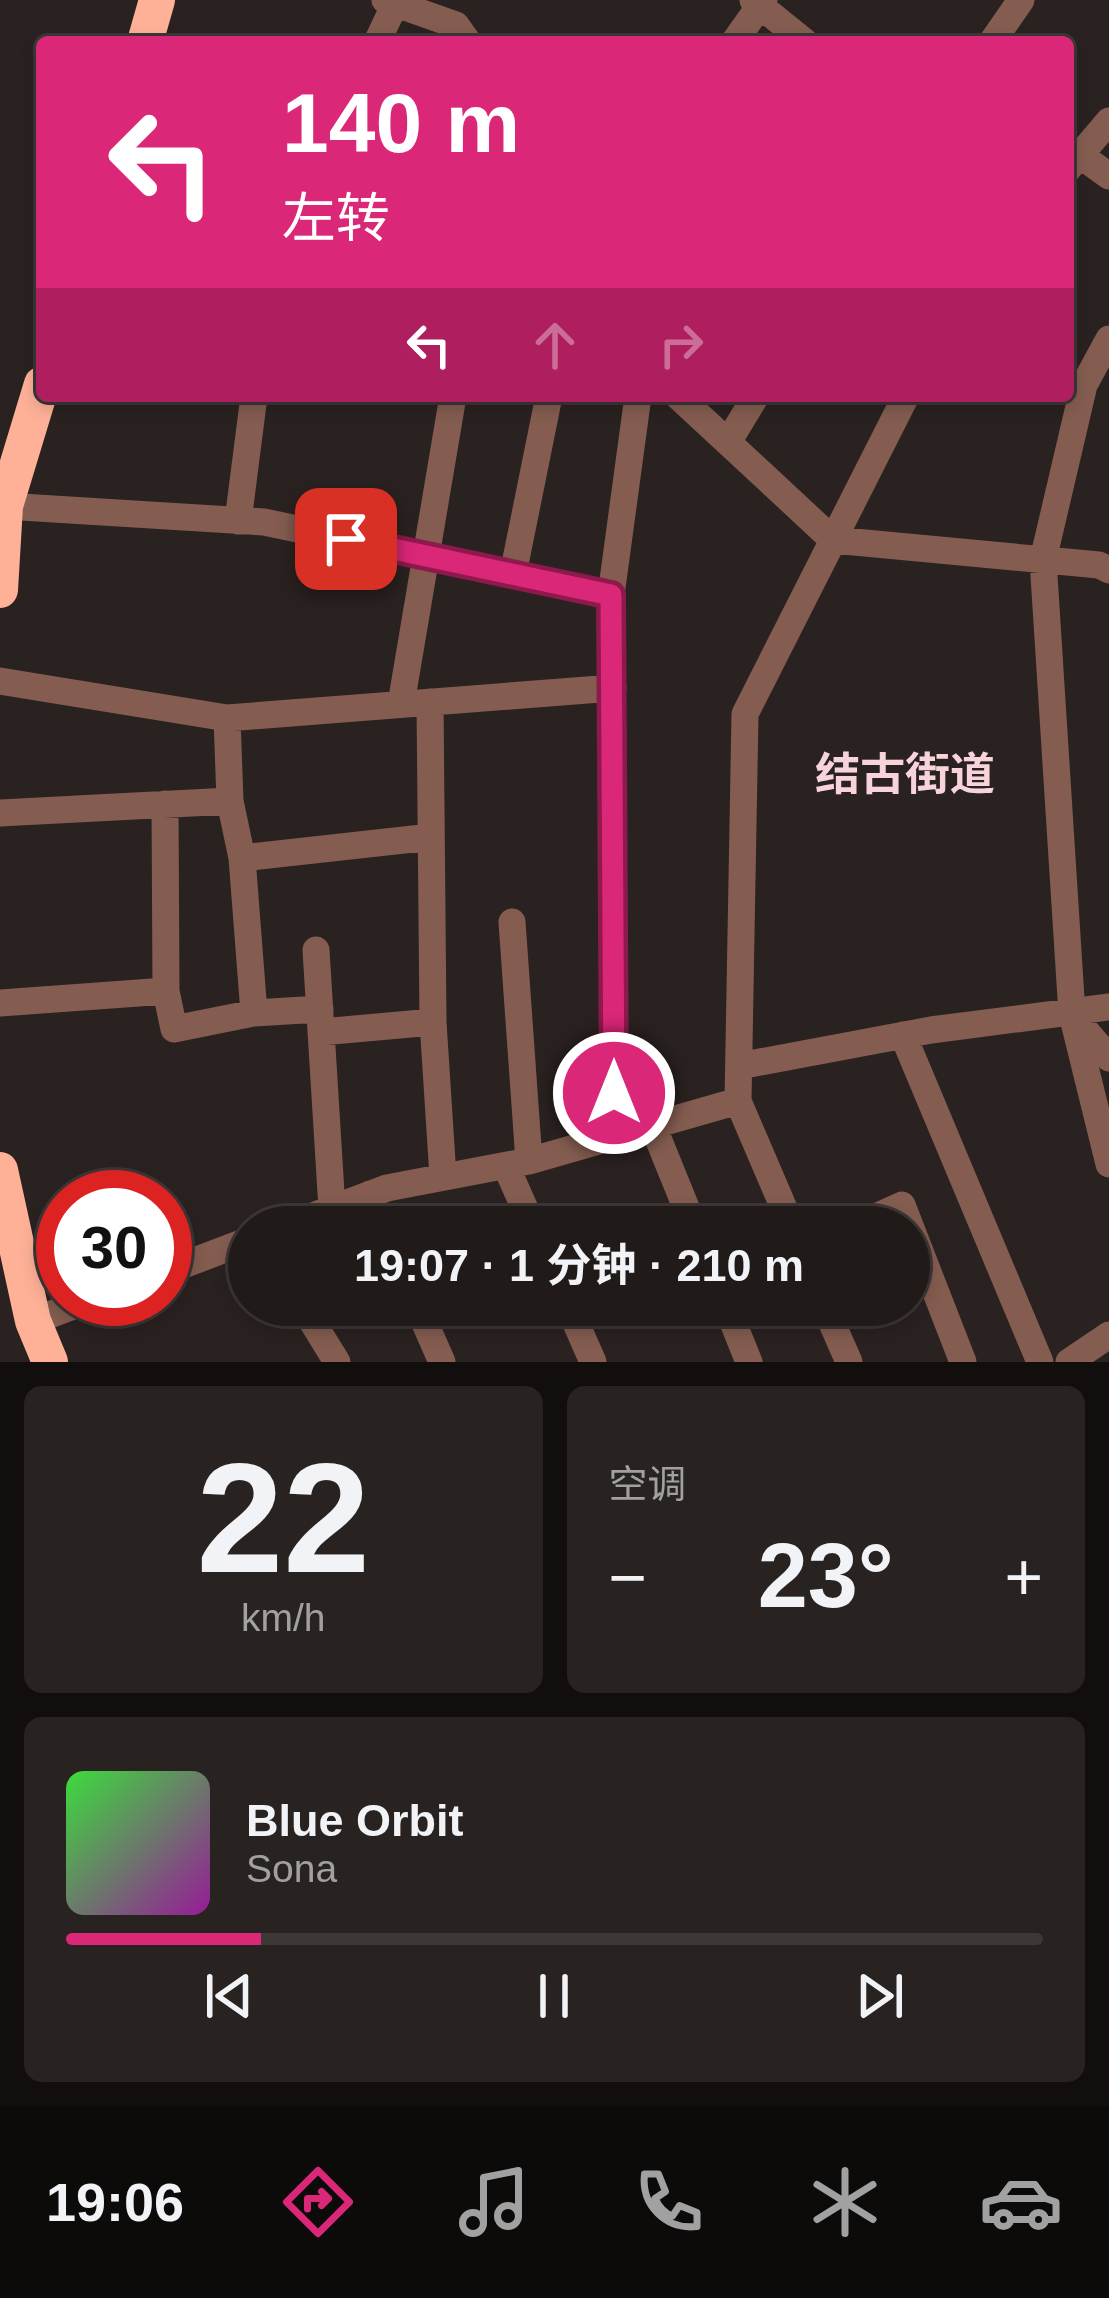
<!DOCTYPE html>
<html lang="zh">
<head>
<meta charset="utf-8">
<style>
  body { margin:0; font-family:Helvetica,"Noto Sans SC",sans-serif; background:#282321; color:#f1f3f6; height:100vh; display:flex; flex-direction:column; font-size:45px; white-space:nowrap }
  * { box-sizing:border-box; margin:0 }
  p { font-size:39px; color:#a2a1a2 }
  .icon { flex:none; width:66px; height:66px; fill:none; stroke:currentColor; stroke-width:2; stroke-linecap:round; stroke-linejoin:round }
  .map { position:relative; height:1362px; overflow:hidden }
  .side { display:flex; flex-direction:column; gap:24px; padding:24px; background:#120e0d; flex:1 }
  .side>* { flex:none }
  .guide { position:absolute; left:36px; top:36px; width:1038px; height:366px; border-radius:12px; box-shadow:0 6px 18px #0003,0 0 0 3px #3d3837; background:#db2777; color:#fff; overflow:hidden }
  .speed { position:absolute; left:36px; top:1170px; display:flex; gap:24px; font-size:60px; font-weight:700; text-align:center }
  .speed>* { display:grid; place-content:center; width:156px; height:156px; border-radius:50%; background:#201a18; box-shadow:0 6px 18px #0003,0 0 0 3px #3d3837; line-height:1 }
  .speed .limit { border:18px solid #d22; background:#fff; color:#111 }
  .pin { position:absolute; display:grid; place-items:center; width:102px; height:102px; color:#fff; margin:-51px; border-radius:24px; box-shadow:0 6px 18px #0006 }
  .me { position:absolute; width:132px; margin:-66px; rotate:0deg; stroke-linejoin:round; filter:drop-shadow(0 0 9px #0008) }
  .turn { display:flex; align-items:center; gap:42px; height:252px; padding:0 48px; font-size:54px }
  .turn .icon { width:156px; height:156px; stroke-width:2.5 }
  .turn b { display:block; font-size:84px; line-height:102px }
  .lanes { display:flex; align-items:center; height:114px; padding:0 48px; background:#0003; justify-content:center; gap:60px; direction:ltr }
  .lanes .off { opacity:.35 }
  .big { font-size:90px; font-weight:700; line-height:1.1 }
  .side .widget { flex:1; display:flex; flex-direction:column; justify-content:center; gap:18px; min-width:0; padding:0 42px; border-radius:18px; background:#282321 }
  .side .dial { align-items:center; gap:0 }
  .dial b { font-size:156px; line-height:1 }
  .song { display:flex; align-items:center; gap:36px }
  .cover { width:144px; height:144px; border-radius:18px; background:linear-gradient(135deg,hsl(120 70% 55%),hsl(300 70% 35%)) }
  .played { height:12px; border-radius:6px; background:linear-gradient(90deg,#db2777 20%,#3d3837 20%) }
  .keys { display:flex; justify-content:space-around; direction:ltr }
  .heat { display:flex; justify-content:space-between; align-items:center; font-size:66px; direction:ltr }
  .side .tiles { flex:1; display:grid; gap:24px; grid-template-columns:1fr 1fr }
  .widget:last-child { grid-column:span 2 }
  .trip { position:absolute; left:228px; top:1206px; width:702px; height:120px; border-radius:60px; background:#201a18; box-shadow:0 6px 18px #0003,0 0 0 3px #3d3837; font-weight:700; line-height:120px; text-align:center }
  .menu { display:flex; height:192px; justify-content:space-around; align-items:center; background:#0d0a0a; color:#a2a1a2 }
  .menu .icon { width:84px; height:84px }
  .menu .current { color:#db2777 }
  .menu b { font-size:54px; color:#f1f3f6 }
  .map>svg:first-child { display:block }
</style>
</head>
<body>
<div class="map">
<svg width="1109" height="1362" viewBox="0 0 1109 1362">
  <rect width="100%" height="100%" fill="#2a2220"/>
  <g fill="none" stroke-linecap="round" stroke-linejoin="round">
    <path stroke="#845d50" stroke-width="27" d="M 385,0 L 456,25 L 468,42
      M 753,0 L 805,42
      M 377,42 L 395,4
      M 734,42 L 764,0
      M 992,42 L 1021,0
      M 1080,155 L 1109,176
      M 1068,169 L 1109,121
      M 1109,339 L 1084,385 L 1043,560 L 1072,1014 L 1109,1164
      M 678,396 L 833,540 L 1099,565 L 1109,570
      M 728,442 L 756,396
      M 5,506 L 264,522 L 611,595
      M 238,521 L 254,396
      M 513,574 L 549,396
      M 0,681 L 227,718 L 613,688
      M 430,702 L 433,1022 L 443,1177
      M 401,704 L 453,396
      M 227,718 L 230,801 L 242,858 L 254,1013
      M 165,804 L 166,991 L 174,1029 L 254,1013 L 320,1009
      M 0,813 L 230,801
      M 242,858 L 431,837
      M 512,922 L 529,1161
      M 316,950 L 332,1209
      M 0,1003 L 166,991
      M 1078,1022 L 1109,1058
      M 321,1032 L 433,1022
      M 903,1035 L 1040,1362
      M 739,1066 L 931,1030 L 1109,1007
      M 653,1126 L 694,1227
      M 614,1138 L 611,595 L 638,396
      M 506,1166 L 533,1227
      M 370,1194 L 384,1227
      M 284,1227 L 387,1188 L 529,1161 L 738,1101
      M 792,1227 L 738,1101 L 745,714 L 906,396
      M 853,1227 L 902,1205 L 963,1362
      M 165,1272 L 249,1240
      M 302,1305 L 337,1362
      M 417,1305 L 442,1362
      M 568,1305 L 593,1362
      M 726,1305 L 749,1362
      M 824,1305 L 849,1362
      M 33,1321 L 92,1299
      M 1069,1362 L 1109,1335"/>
    <path stroke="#ffb198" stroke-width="36" d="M 145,42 L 157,0
      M 0,590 L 5,506 L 42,384
      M 0,1170 L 33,1321 L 50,1362"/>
  </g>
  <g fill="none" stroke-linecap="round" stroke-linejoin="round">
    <g stroke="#8e194d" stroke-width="30">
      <path id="route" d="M 346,539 L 611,595 L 614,1093"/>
    </g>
    <use href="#route" stroke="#db2777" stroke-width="21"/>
  </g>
  <g text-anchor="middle" stroke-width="12" stroke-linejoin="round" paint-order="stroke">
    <g font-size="45" font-weight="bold" fill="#f7d4db" stroke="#2a2220">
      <text x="905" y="790">结古街道</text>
    </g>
  </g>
</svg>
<div class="speed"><div class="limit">30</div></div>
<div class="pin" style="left:346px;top:539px;background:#d93025"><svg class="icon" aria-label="arrive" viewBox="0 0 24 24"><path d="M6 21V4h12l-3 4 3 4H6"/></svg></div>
<svg class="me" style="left:614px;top:1093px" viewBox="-20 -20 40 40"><circle r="17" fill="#db2777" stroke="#fff" stroke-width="3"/><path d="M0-11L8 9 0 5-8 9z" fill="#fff"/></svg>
<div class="trip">19:07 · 1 分钟 · 210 m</div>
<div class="guide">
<div class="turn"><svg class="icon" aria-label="left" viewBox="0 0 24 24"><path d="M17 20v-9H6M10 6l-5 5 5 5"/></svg><div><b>140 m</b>左转</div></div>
<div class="lanes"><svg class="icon" aria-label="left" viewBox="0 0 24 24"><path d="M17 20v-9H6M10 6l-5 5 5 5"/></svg><svg class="icon off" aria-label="ahead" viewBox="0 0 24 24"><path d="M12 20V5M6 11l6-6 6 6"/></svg><svg class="icon off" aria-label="right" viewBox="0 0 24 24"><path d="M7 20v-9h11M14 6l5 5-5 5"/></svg></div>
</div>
</div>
<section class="side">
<div class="tiles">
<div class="widget dial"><b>22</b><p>km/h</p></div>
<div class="widget"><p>空调</p>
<div class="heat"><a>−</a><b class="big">23°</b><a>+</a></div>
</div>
<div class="widget">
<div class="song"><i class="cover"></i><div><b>Blue Orbit</b><p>Sona</p></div></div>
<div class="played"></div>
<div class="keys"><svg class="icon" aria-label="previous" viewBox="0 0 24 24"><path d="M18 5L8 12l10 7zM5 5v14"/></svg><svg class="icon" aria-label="pause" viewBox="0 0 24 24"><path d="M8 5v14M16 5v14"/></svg><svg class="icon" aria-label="next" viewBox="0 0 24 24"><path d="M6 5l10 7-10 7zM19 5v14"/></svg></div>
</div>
</div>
</section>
<nav class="menu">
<b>19:06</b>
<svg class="icon current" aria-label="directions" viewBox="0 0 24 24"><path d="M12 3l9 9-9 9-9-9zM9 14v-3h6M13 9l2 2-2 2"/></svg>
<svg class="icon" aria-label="music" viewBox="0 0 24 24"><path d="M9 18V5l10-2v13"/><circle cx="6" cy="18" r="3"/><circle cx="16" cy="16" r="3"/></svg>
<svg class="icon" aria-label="phone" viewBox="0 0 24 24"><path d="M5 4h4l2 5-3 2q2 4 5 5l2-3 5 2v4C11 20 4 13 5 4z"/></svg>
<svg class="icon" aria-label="climate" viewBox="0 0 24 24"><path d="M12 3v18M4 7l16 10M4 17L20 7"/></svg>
<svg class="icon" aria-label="car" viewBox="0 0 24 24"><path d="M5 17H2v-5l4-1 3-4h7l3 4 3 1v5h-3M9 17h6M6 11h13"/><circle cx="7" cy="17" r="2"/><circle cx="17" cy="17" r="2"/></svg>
</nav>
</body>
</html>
